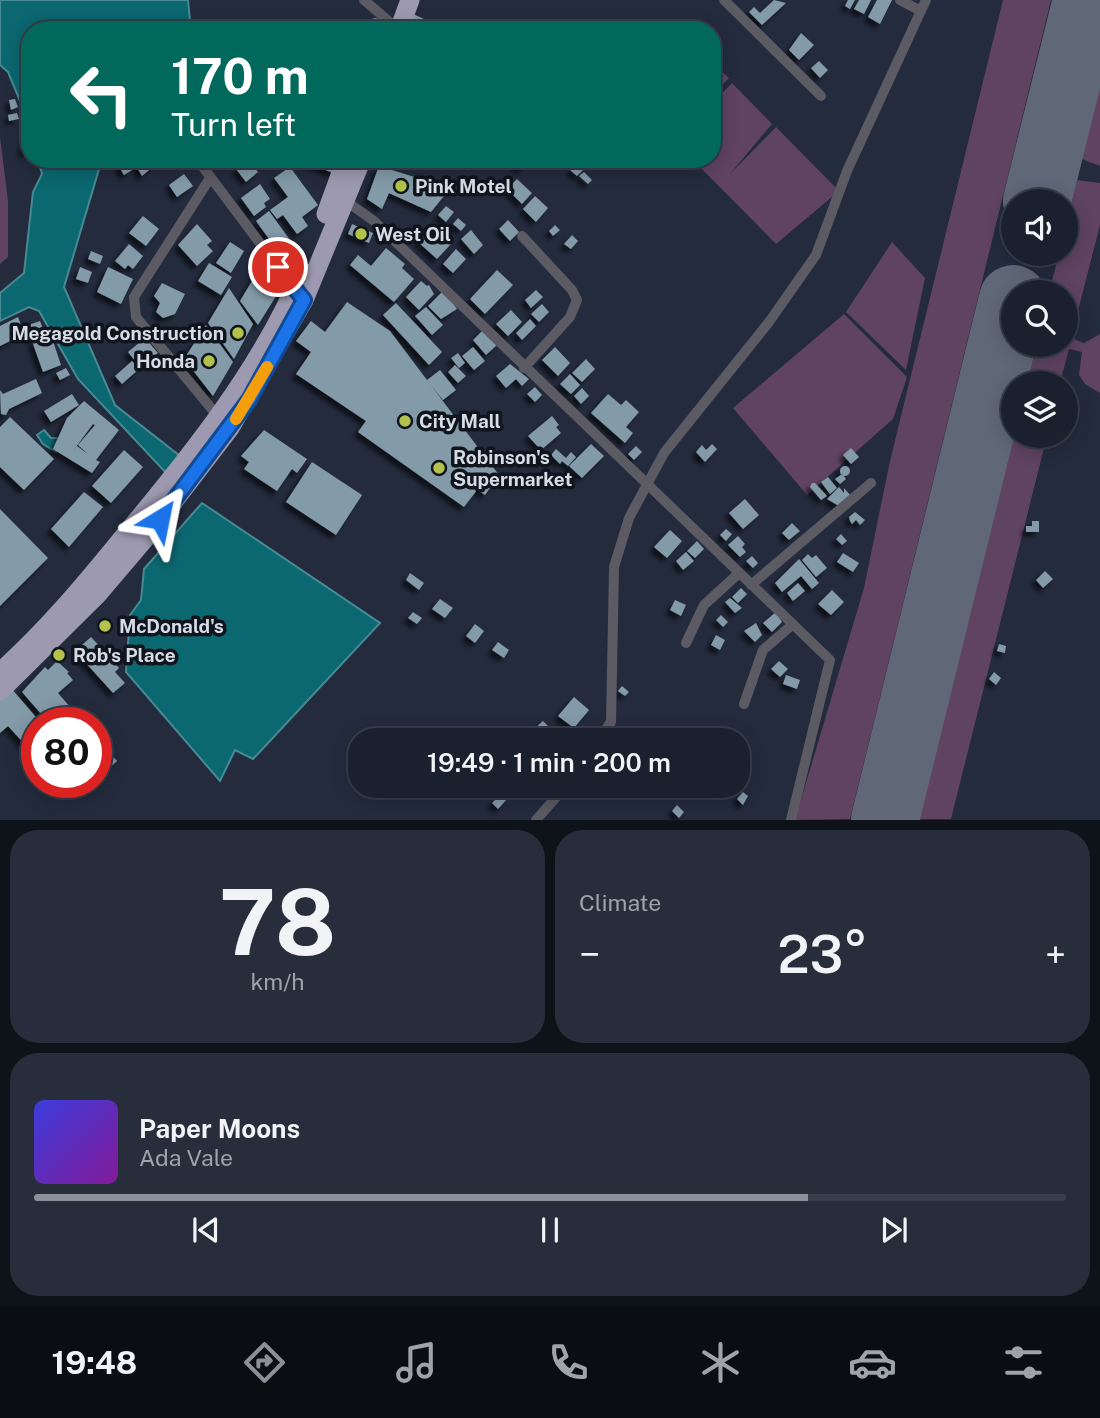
<!DOCTYPE html>
<html lang="en">
<head>
<meta charset="utf-8">
<style>
  body { margin:0; font-family:"Public Sans",sans-serif; background:#272d3a; color:#f1f3f6; height:100vh; display:flex; flex-direction:column; font-size:26px; white-space:nowrap }
  * { box-sizing:border-box; margin:0 }
  p { font-size:23px; color:#9fa3aa }
  .icon { flex:none; width:38px; height:38px; fill:none; stroke:currentColor; stroke-width:2; stroke-linecap:round; stroke-linejoin:round }
  .map { position:relative; height:820px; overflow:hidden }
  .panel { display:flex; flex-direction:column; gap:10px; padding:10px; background:#0e1219; flex:1 }
  .panel>* { flex:none }
  .guide { position:absolute; left:21px; top:21px; width:700px; height:147px; border-radius:28px; box-shadow:0 4px 18px #0003,0 0 0 2px #383e4a; background:#00695c; color:#fff; overflow:hidden }
  .controls { position:absolute; left:1001px; top:189px; display:grid; gap:14px }
  .controls a { display:grid; place-items:center; width:77px; height:77px; border-radius:50%; background:#1a202e; box-shadow:0 4px 18px #0003,0 0 0 2px #383e4a; font-size:35px }
  .speed { position:absolute; left:21px; top:707px; display:flex; gap:14px; font-size:35px; font-weight:700; text-align:center }
  .speed>* { display:grid; place-content:center; width:91px; height:91px; border-radius:50%; background:#1a202e; box-shadow:0 4px 18px #0003,0 0 0 2px #383e4a; line-height:1 }
  .speed .limit { border:10px solid #d22; background:#fff; color:#111 }
  .pin { position:absolute; display:grid; place-items:center; width:60px; height:60px; color:#fff; margin:-30px; border:4px solid #fff; border-radius:50%; box-shadow:0 2px 7px #0007 }
  .me { position:absolute; width:77px; margin:-38px; rotate:35deg; stroke-linejoin:round; filter:drop-shadow(0 0 5px #0008) }
  .turn { display:flex; align-items:center; gap:24px; height:147px; padding:0 35px; font-size:32px }
  .turn .icon { width:91px; height:91px; stroke-width:2.5 }
  .turn b { display:block; font-size:49px; line-height:60px }
  .big { font-size:52px; font-weight:600; line-height:1.1 }
  .panel .card { flex:1; display:flex; flex-direction:column; justify-content:center; gap:10px; min-width:0; padding:0 24px; border-radius:28px; background:#272d3a }
  .panel .dial { align-items:center; gap:0 }
  .dial b { font-size:91px; line-height:1 }
  .song { display:flex; align-items:center; gap:21px }
  .cover { width:84px; height:84px; border-radius:10px; background:linear-gradient(135deg,hsl(240 70% 55%),hsl(290 70% 35%)) }
  .played { height:7px; border-radius:4px; background:linear-gradient(90deg,#8c9099 75%,#383e4a 75%) }
  .keys { display:flex; justify-content:space-around; direction:ltr }
  .heat { display:flex; justify-content:space-between; align-items:center; font-size:38px; direction:ltr }
  .panel .tiles { flex:1; display:grid; gap:10px; grid-template-columns:1fr 1fr }
  .card:last-child { grid-column:span 2 }
  .trip { position:absolute; left:348px; top:728px; width:402px; height:70px; border-radius:28px; background:#1a202e; box-shadow:0 4px 18px #0003,0 0 0 2px #383e4a; font-weight:600; line-height:70px; text-align:center }
  .menu { display:flex; height:112px; justify-content:space-around; align-items:center; background:#0a0d12; color:#9fa3aa }
  .menu .icon { width:49px; height:49px }
  .menu .selected { color:#8c9099 }
  .menu b { font-size:32px; color:#f1f3f6 }
  .map>svg:first-child { display:block }
</style>
</head>
<body>
<div class="map">
<svg width="1100" height="820" viewBox="0 0 1100 820">
  <defs>
    <filter id="shadow"><feDropShadow dx="-4.5" dy="4.5" stdDeviation="2" flood-color="#0009"/></filter>
  </defs>
  <rect width="100%" height="100%" fill="#232b3d"/>
  <path fill="#5f4361" d="M 1003,0 L 1051,0 L 850,819 L 795,820 L 864,588 L 890,461 Z
    M 712,63 L 729,78 L 712,95 Z
    M 732,83 L 772,124 L 729,175 L 776,127 L 839,191 L 776,244 L 692,159 L 712,159 L 712,104 Z
    M 1100,86 L 1100,166 L 1082,159 Z
    M 0,137 L 8,201 L 8,257 L 0,264 Z
    M 1077,180 L 1100,183 L 1100,225 L 1071,338 L 1084,343 L 1100,334 L 1100,393 L 1085,384 L 1079,375 L 1082,352 L 1069,349 L 1060,383 L 1027,383 L 1037,345 L 1066,345 L 1066,292 L 1049,292 L 1059,254 L 1066,254 L 1066,226 Z
    M 892,242 L 925,278 L 906,370 L 846,312 Z
    M 844,314 L 907,377 L 893,419 L 807,495 L 733,408 Z
    M 1014,436 L 1047,436 L 951,819 L 920,819 Z"/>
  <path fill="#0b6770" stroke="#488a94" stroke-width="2" d="M 0,0 L 188,0 L 190,21 L 180,30 L 30,30 L 30,125 L 8,72 L 0,65 Z
    M 38,159 L 102,159 L 64,287 L 115,405 L 180,456 L 167,474 L 78,379 L 39,311 L 29,307 L 0,321 L 0,293 L 24,273 L 33,192 L 42,174 Z
    M 44,430 L 51,438 L 62,438 L 56,452 L 43,444 L 37,435 Z
    M 202,503 L 380,623 L 253,759 L 235,750 L 220,781 L 126,672 L 130,615 L 141,600 L 144,569 Z"/>
  <g fill="none" stroke-linecap="round" stroke-linejoin="round">
    <path stroke="#606877" stroke-width="68" d="M 1037,201 L 1087,0
      M 885,820 L 1013,299"/>
  </g>
  <path fill="#839aa8" fill-rule="evenodd" filter="url(#shadow)" d="M 774,0 L 786,3 L 762,25 L 749,12 L 754,7 L 760,13 Z
    M 848,0 L 855,0 L 850,9 L 845,6 Z
    M 859,0 L 871,0 L 864,14 L 854,9 Z
    M 877,0 L 892,0 L 880,24 L 868,17 Z
    M 413,14 L 424,19 L 419,28 L 408,23 Z
    M 376,18 L 383,22 L 380,30 L 342,30 L 337,26 Z
    M 801,33 L 814,45 L 799,60 L 789,50 Z
    M 819,61 L 828,70 L 820,78 L 811,68 Z
    M 15,99 L 18,107 L 11,110 L 9,100 Z
    M 17,113 L 19,119 L 9,121 L 8,115 Z
    M 30,144 L 30,152 L 24,153 L 22,146 Z
    M 132,159 L 141,159 L 145,164 L 151,159 L 155,165 L 142,176 Z
    M 247,159 L 258,172 L 246,182 L 236,169 Z
    M 300,159 L 341,159 L 335,174 Z
    M 516,159 L 524,159 L 527,164 L 520,170 L 513,162 Z
    M 127,160 L 132,170 L 124,175 L 118,165 Z
    M 577,164 L 583,170 L 577,176 L 570,170 Z
    M 379,166 L 421,179 L 444,196 L 431,212 L 389,193 L 382,209 L 367,199 Z
    M 290,167 L 318,205 L 302,217 L 308,226 L 297,234 L 283,215 L 277,219 L 270,210 L 288,197 L 274,178 Z
    M 584,172 L 592,180 L 588,184 L 579,176 Z
    M 184,174 L 193,186 L 177,197 L 169,185 Z
    M 517,179 L 532,193 L 522,204 L 507,189 Z
    M 260,184 L 270,199 L 264,203 L 266,207 L 254,216 L 241,198 Z
    M 535,196 L 548,208 L 536,222 L 523,209 Z
    M 446,206 L 454,212 L 446,222 L 438,215 Z
    M 269,211 L 298,251 L 285,261 L 256,221 Z
    M 143,216 L 159,229 L 146,246 L 129,233 Z
    M 458,218 L 466,225 L 461,231 L 453,224 Z
    M 508,220 L 519,232 L 510,241 L 499,229 Z
    M 197,224 L 212,241 L 207,245 L 213,251 L 197,266 L 178,245 Z
    M 352,224 L 373,233 L 369,243 L 348,234 Z
    M 555,225 L 560,230 L 553,236 L 549,231 Z
    M 432,227 L 451,244 L 437,259 L 418,242 Z
    M 471,230 L 483,245 L 474,254 L 461,239 Z
    M 572,235 L 578,241 L 571,249 L 564,244 Z
    M 230,242 L 244,251 L 231,273 L 216,263 Z
    M 129,244 L 143,256 L 133,269 L 128,265 L 125,269 L 115,261 Z
    M 386,248 L 405,264 L 402,268 L 414,279 L 394,302 L 350,265 L 358,255 L 371,266 Z
    M 456,249 L 466,259 L 453,273 L 443,264 Z
    M 91,251 L 103,256 L 100,264 L 88,259 Z
    M 264,261 L 283,285 L 258,325 L 240,301 Z
    M 209,263 L 232,277 L 221,295 L 198,281 Z
    M 80,267 L 92,272 L 88,283 L 76,279 Z
    M 108,267 L 133,279 L 121,304 L 97,292 Z
    M 497,270 L 513,285 L 485,314 L 470,299 Z
    M 421,281 L 427,286 L 429,285 L 434,294 L 419,310 L 406,297 Z
    M 162,283 L 185,294 L 175,314 L 163,318 L 156,312 L 160,303 L 154,296 Z
    M 229,288 L 253,324 L 234,359 L 208,323 Z
    M 444,290 L 457,309 L 441,319 L 428,306 Z
    M 536,290 L 543,297 L 531,308 L 525,300 Z
    M 347,302 L 390,331 L 427,380 L 440,370 L 456,390 L 443,400 L 430,384 L 499,475 L 485,495 L 477,490 L 464,507 L 358,432 L 366,421 L 296,374 L 311,352 L 296,341 L 311,321 L 325,332 Z
    M 396,303 L 442,352 L 429,365 L 383,315 Z
    M 542,304 L 549,312 L 539,322 L 531,314 Z
    M 426,307 L 443,325 L 432,335 L 415,316 Z
    M 511,310 L 522,322 L 508,336 L 496,324 Z
    M 18,317 L 21,325 L 10,331 L 14,339 L 0,346 L 0,326 Z
    M 530,319 L 536,326 L 522,340 L 516,333 Z
    M 40,321 L 45,334 L 33,338 L 28,325 Z
    M 206,325 L 233,362 L 213,396 L 184,359 Z
    M 484,329 L 498,344 L 486,355 L 473,340 Z
    M 51,335 L 61,365 L 43,372 L 32,341 Z
    M 145,338 L 158,353 L 140,367 L 128,352 Z
    M 473,347 L 485,361 L 474,370 L 462,356 Z
    M 555,347 L 570,363 L 558,376 L 542,360 Z
    M 458,353 L 465,363 L 459,368 L 451,358 Z
    M 586,359 L 595,369 L 582,382 L 572,373 Z
    M 132,361 L 139,369 L 122,384 L 115,376 Z
    M 510,364 L 529,379 L 522,386 L 516,379 L 506,388 L 496,376 Z
    M 455,365 L 466,376 L 458,383 L 448,372 Z
    M 66,368 L 70,375 L 60,380 L 56,373 Z
    M 570,374 L 580,385 L 571,394 L 560,384 Z
    M 36,379 L 42,393 L 9,409 L 6,415 L 1,414 L 0,390 L 3,394 Z
    M 535,387 L 542,395 L 535,402 L 527,394 Z
    M 582,388 L 589,396 L 581,404 L 574,396 Z
    M 72,394 L 79,405 L 51,422 L 44,411 Z
    M 608,394 L 621,405 L 626,400 L 639,412 L 626,427 L 633,433 L 625,443 L 591,413 Z
    M 84,401 L 119,430 L 96,460 L 100,462 L 92,473 L 53,449 L 67,418 ZM 93,424 L 95,425 L 78,445 L 89,455 L 77,446 L 73,451 Z
    M 552,416 L 559,425 L 556,427 L 561,433 L 541,450 L 528,436 Z
    M 10,417 L 54,459 L 24,490 L 0,467 L 0,427 Z
    M 264,430 L 307,459 L 297,473 L 292,469 L 277,491 L 244,469 L 249,462 L 241,456 Z
    M 591,444 L 604,456 L 582,478 L 569,466 Z
    M 712,444 L 717,449 L 705,462 L 696,452 L 702,445 L 706,450 Z
    M 636,446 L 642,452 L 634,460 L 628,454 Z
    M 851,448 L 859,457 L 851,464 L 843,455 Z
    M 556,449 L 566,458 L 571,452 L 576,457 L 568,466 L 562,461 L 560,464 L 551,455 Z
    M 124,450 L 143,467 L 111,503 L 92,486 Z
    M 312,462 L 362,495 L 336,535 L 286,502 Z
    M840 471a5 5 0 1 1 10 0a5 5 0 1 1-10 0Z
    M 842,474 L 846,479 L 840,484 L 835,479 Z
    M 828,477 L 837,488 L 830,494 L 821,482 Z
    M 812,483 L 815,483 L 827,496 L 821,500 L 810,487 Z
    M 839,487 L 844,493 L 844,488 L 851,496 L 839,506 L 827,499 Z
    M 84,492 L 103,507 L 69,547 L 51,529 Z
    M 745,499 L 759,515 L 743,529 L 729,513 Z
    M 0,509 L 48,558 L 0,606 Z
    M 855,512 L 865,520 L 860,525 L 856,520 L 852,524 L 850,521 L 849,517 Z
    M 1032,521 L 1039,521 L 1039,532 L 1026,532 L 1026,526 L 1032,526 Z
    M 792,523 L 800,531 L 789,540 L 782,533 Z
    M 726,529 L 732,534 L 726,541 L 720,535 Z
    M 670,530 L 682,541 L 667,558 L 654,547 Z
    M 841,534 L 847,541 L 842,545 L 836,539 Z
    M 738,536 L 745,544 L 742,547 L 746,552 L 740,557 L 728,545 Z
    M 697,541 L 704,549 L 695,558 L 687,551 Z
    M 686,552 L 694,561 L 683,570 L 676,561 Z
    M 843,553 L 859,563 L 853,572 L 837,562 Z
    M 808,554 L 812,558 L 816,555 L 827,568 L 816,577 L 802,560 Z
    M 752,556 L 758,563 L 753,568 L 746,561 Z
    M 799,559 L 819,583 L 812,589 L 801,576 L 782,592 L 775,583 Z
    M 1045,571 L 1053,579 L 1043,588 L 1036,580 Z
    M 410,573 L 424,583 L 419,590 L 406,580 Z
    M 798,583 L 805,591 L 793,601 L 787,593 Z
    M 741,588 L 747,594 L 738,603 L 732,597 Z
    M 832,590 L 844,602 L 831,615 L 818,604 Z
    M 730,598 L 742,608 L 735,613 L 725,602 Z
    M 440,599 L 453,608 L 445,618 L 432,609 Z
    M 675,600 L 686,605 L 681,616 L 670,610 Z
    M 413,612 L 422,618 L 417,624 L 408,618 Z
    M 776,612 L 782,622 L 772,632 L 763,623 Z
    M 721,615 L 728,622 L 723,627 L 716,620 Z
    M 756,623 L 762,635 L 755,642 L 744,631 Z
    M 475,624 L 484,631 L 475,643 L 466,636 Z
    M 716,635 L 725,640 L 720,650 L 711,645 Z
    M 91,637 L 103,650 L 100,653 L 107,661 L 110,658 L 119,668 L 115,672 L 125,683 L 113,693 L 75,651 Z
    M 498,642 L 509,650 L 504,658 L 492,650 Z
    M 999,644 L 1006,646 L 1005,653 L 997,651 Z
    M 57,661 L 69,672 L 67,673 L 73,680 L 58,693 L 84,723 L 49,723 L 22,692 L 45,667 L 48,670 Z
    M 779,661 L 788,669 L 780,677 L 771,669 Z
    M 994,672 L 1001,678 L 996,685 L 989,679 Z
    M 786,675 L 800,680 L 797,689 L 783,684 Z
    M 622,686 L 629,692 L 625,696 L 618,691 Z
    M 11,688 L 41,723 L 37,723 L 37,743 L 29,749 L 8,726 L 0,733 L 0,698 Z
    M 574,697 L 589,710 L 574,728 L 558,716 Z
    M 543,721 L 552,730 L 542,739 L 533,730 Z
    M 96,737 L 117,761 L 98,778 L 96,776 Z
    M 743,792 L 748,796 L 743,805 L 737,799 Z
    M 502,793 L 508,798 L 498,809 L 492,803 Z
    M 677,805 L 684,812 L 679,818 L 672,811 Z"/>
  <g fill="none" stroke-linecap="round" stroke-linejoin="round">
    <path stroke="#5c5a63" stroke-width="10" d="M 364,0 L 399,30
      M 724,0 L 821,96
      M 900,0 L 921,11
      M 197,159 L 295,290
      M 210,178 L 134,297 L 136,317 L 220,419
      M 343,199 L 374,221 L 830,660 L 791,820
      M 522,236 L 572,290 L 577,300 L 570,317 L 524,368
      M 751,585 L 871,483
      M 686,643 L 704,605 L 738,574
      M 744,704 L 763,650 L 793,624
      M 598,740 L 611,722 L 614,567 L 629,518 L 664,453 L 769,322 L 816,255 L 847,171 L 926,0
      M 536,820 L 566,786"/>
    <path stroke="#9d99b0" stroke-width="19" d="M 399,30 L 410,0
      M 326,214 L 346,159
      M 0,672 C 46,631 86,583 125,535 C 191,456 263,366 302,271
      M 0,691 L 97,595 L 148,535 L 230,428 L 304,300 L 362,159"/>
  </g>
  <g fill="none" stroke-linecap="round" stroke-linejoin="round">
    <g stroke="#114b97" stroke-width="18">
      <path id="route" d="M 160,519 L 249,400 L 304,300 L 278,267"/>
    </g>
    <use href="#route" stroke="#1a73e8" stroke-width="12"/>
    <path stroke="#f59e0b" stroke-width="12" d="M 236,419 L 267,367"/>
  </g>
  <g fill="#b3c24b" stroke="#10141c" stroke-width="2.5">
    <circle cx="401" cy="186" r="7"/>
    <circle cx="361" cy="234" r="7"/>
    <circle cx="238" cy="333" r="7"/>
    <circle cx="209" cy="361" r="7"/>
    <circle cx="405" cy="421" r="7"/>
    <circle cx="439" cy="468" r="7"/>
    <circle cx="105" cy="626" r="7"/>
    <circle cx="59" cy="655" r="7"/>
  </g>
  <g text-anchor="middle" stroke-width="7" stroke-linejoin="round" paint-order="stroke">
    <g font-size="19" font-weight="bold" fill="#d6dce7" stroke="#10141c" text-anchor="start">
      <text x="415" y="193">Pink Motel</text>
      <text x="375" y="241">West Oil</text>
      <text x="224" y="340" text-anchor="end">Megagold Construction</text>
      <text x="195" y="368" text-anchor="end">Honda</text>
      <text x="419" y="428">City Mall</text>
      <text x="453" y="464">Robinson's<tspan x="453" dy="22">Supermarket</tspan></text>
      <text x="119" y="633">McDonald's</text>
      <text x="73" y="662">Rob's Place</text>
    </g>
  </g>
</svg>
<div class="controls">
<a><svg class="icon" aria-label="sound" viewBox="0 0 24 24"><path d="M4 9h4l5-4v14l-5-4H4zM17 9q2 3 0 6"/></svg></a>
<a><svg class="icon" aria-label="search" viewBox="0 0 24 24"><circle cx="10" cy="10" r="6"/><path d="M15 15l6 6"/></svg></a>
<a><svg class="icon" aria-label="layers" viewBox="0 0 24 24"><path d="M12 4l9 5-9 5-9-5zM3 14l9 5 9-5"/></svg></a>
</div>
<div class="speed"><div class="limit">80</div></div>
<div class="pin" style="left:278px;top:267px;background:#d93025"><svg class="icon" aria-label="arrive" viewBox="0 0 24 24"><path d="M6 21V4h12l-3 4 3 4H6"/></svg></div>
<svg class="me" style="left:160px;top:519px" viewBox="-20 -20 40 40"><path d="M0-17L14 15 0 8-14 15z" fill="#1a73e8" stroke="#fff" stroke-width="4"/></svg>
<div class="trip">19:49 · 1 min · 200 m</div>
<div class="guide">
<div class="turn"><svg class="icon" aria-label="left" viewBox="0 0 24 24"><path d="M17 20v-9H6M10 6l-5 5 5 5"/></svg><div><b>170 m</b>Turn left</div></div>
</div>
</div>
<section class="panel">
<div class="tiles">
<div class="card dial"><b>78</b><p>km/h</p></div>
<div class="card"><p>Climate</p>
<div class="heat"><a>−</a><b class="big">23°</b><a>+</a></div>
</div>
<div class="card">
<div class="song"><i class="cover"></i><div><b>Paper Moons</b><p>Ada Vale</p></div></div>
<div class="played"></div>
<div class="keys"><svg class="icon" aria-label="previous" viewBox="0 0 24 24"><path d="M18 5L8 12l10 7zM5 5v14"/></svg><svg class="icon" aria-label="pause" viewBox="0 0 24 24"><path d="M8 5v14M16 5v14"/></svg><svg class="icon" aria-label="next" viewBox="0 0 24 24"><path d="M6 5l10 7-10 7zM19 5v14"/></svg></div>
</div>
</div>
</section>
<nav class="menu">
<b>19:48</b>
<svg class="icon selected" aria-label="directions" viewBox="0 0 24 24"><path d="M12 3l9 9-9 9-9-9zM9 14v-3h6M13 9l2 2-2 2"/></svg>
<svg class="icon" aria-label="music" viewBox="0 0 24 24"><path d="M9 18V5l10-2v13"/><circle cx="6" cy="18" r="3"/><circle cx="16" cy="16" r="3"/></svg>
<svg class="icon" aria-label="phone" viewBox="0 0 24 24"><path d="M5 4h4l2 5-3 2q2 4 5 5l2-3 5 2v4C11 20 4 13 5 4z"/></svg>
<svg class="icon" aria-label="climate" viewBox="0 0 24 24"><path d="M12 3v18M4 7l16 10M4 17L20 7"/></svg>
<svg class="icon" aria-label="car" viewBox="0 0 24 24"><path d="M5 17H2v-5l4-1 3-4h7l3 4 3 1v5h-3M9 17h6M6 11h13"/><circle cx="7" cy="17" r="2"/><circle cx="17" cy="17" r="2"/></svg>
<svg class="icon" aria-label="filters" viewBox="0 0 24 24"><path d="M4 7h16M4 17h16"/><circle cx="9" cy="7" r="2"/><circle cx="15" cy="17" r="2"/></svg>
</nav>
</body>
</html>
